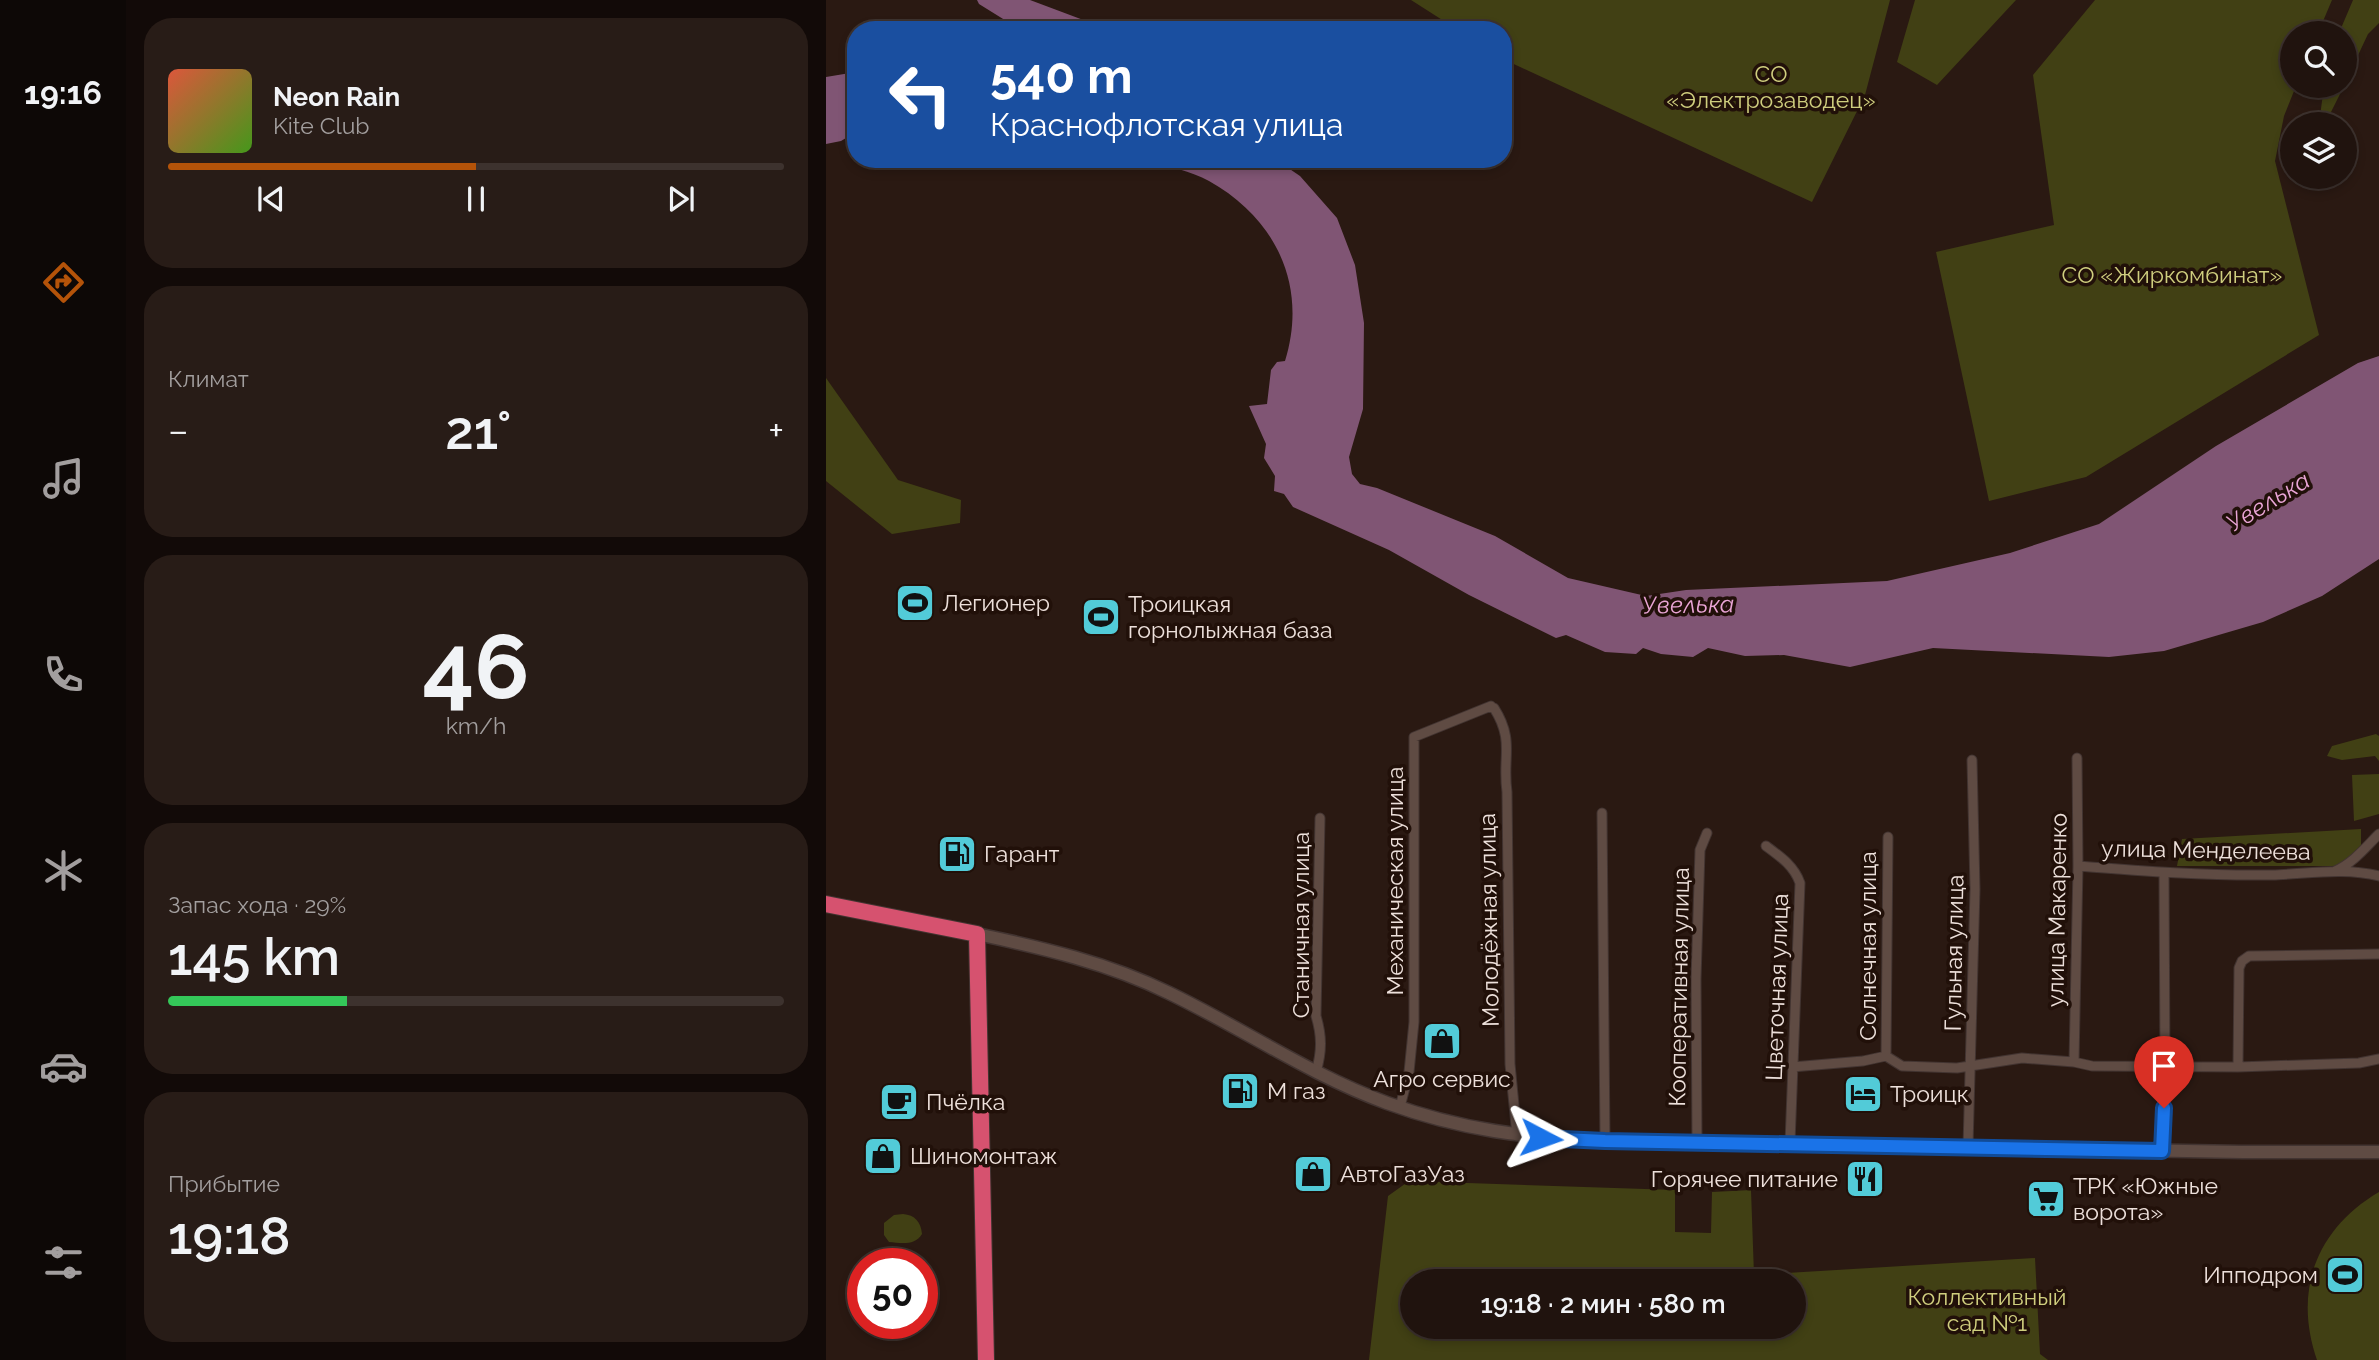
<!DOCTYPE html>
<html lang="ru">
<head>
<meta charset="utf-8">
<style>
  body { margin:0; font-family:Raleway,sans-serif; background:#281c17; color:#f1f3f6; height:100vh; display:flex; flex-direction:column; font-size:26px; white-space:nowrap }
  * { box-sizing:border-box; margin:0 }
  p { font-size:23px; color:#a29e9e }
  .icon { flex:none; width:38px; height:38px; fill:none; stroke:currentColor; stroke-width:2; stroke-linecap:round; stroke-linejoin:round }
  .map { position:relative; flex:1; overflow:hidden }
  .side { display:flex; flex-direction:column; gap:18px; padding:18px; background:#120a08; width:700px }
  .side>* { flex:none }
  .top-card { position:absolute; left:21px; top:21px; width:665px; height:147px; border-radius:28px; box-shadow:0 4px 10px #0003,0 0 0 2px #3d322e; background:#1a4fa0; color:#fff; overflow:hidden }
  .tools { position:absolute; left:1454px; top:21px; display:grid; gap:14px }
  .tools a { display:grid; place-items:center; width:77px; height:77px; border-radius:50%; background:#20130e; box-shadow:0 4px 10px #0003,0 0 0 2px #3d322e; font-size:35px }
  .speed { position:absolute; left:21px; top:1248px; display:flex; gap:14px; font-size:35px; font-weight:700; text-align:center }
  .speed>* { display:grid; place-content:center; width:91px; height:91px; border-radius:50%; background:#20130e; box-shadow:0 4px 10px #0003,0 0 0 2px #3d322e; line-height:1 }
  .speed .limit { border:10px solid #d22; background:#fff; color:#111 }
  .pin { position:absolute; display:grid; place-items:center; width:60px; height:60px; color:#fff; margin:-72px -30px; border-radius:50% 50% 50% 0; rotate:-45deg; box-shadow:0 0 7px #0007 }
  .pin .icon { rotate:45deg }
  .me { position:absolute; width:77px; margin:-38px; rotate:94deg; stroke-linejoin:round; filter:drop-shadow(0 0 5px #0008) }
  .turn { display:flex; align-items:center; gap:24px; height:147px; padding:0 28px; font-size:32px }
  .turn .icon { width:91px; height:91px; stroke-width:2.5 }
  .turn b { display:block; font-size:49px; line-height:60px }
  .big { font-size:52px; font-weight:600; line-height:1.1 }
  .side .widget { flex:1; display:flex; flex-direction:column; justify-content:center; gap:10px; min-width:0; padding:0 24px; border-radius:28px; background:#281c17 }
  .side .dial { align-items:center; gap:0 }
  .dial b { font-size:91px; line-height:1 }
  .song { display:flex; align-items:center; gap:21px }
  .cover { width:84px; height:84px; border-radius:10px; background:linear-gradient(135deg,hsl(10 70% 55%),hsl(100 70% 35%)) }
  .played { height:7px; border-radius:4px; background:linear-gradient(90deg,#b45309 50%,#3d322e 50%) }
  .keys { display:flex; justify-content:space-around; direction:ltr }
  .heat { display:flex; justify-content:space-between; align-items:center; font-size:38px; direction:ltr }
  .charge { height:10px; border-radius:5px; background:linear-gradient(90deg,#34c759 29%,#3d322e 0) }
  .trip { position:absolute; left:574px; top:1269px; width:406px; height:70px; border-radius:35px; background:#20130e; box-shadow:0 4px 10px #0003,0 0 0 2px #3d322e; font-weight:600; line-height:70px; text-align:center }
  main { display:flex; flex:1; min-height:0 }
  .tab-bar { display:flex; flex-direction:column; width:126px; justify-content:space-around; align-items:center; background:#0d0806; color:#a29e9e }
  .tab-bar .icon { width:49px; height:49px }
  .tab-bar .selected { color:#b45309 }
  .tab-bar b { font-size:32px; color:#f1f3f6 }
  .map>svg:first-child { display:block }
</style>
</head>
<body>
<main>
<nav class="tab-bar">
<b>19:16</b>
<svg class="icon selected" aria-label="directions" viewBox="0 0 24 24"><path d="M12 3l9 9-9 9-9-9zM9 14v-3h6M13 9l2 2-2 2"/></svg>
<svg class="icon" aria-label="music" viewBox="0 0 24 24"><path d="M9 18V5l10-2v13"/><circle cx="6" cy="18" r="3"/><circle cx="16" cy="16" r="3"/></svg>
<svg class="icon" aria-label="phone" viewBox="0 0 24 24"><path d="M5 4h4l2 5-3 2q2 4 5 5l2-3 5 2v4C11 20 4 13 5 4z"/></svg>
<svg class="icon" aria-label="climate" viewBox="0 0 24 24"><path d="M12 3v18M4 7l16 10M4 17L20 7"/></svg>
<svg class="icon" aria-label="car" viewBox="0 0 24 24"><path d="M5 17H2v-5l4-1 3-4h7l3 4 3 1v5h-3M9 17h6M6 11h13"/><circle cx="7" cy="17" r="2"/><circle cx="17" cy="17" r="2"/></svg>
<svg class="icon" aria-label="filters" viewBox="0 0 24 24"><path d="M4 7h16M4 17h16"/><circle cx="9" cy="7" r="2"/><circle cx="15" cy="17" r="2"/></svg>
</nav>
<section class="side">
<div class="widget">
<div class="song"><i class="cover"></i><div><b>Neon Rain</b><p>Kite Club</p></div></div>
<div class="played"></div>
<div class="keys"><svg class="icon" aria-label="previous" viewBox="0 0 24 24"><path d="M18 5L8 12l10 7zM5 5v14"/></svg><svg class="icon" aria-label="pause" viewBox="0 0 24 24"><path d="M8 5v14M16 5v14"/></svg><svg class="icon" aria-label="next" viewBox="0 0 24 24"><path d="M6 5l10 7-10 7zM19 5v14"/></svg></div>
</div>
<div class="widget"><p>Климат</p>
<div class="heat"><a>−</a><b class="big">21°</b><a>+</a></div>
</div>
<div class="widget dial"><b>46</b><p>km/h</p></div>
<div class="widget"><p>Запас хода · 29%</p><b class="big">145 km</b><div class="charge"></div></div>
<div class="widget"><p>Прибытие</p><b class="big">19:18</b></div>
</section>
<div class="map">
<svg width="1553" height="1360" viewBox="0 0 1553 1360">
  <rect width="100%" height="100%" fill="#2a1912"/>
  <path fill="#414014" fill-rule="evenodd" d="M 585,0 L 1064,0 L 1039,95 L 986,202 L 677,59 L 677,30 L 632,30 Z
    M 1089,0 L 1190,0 L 1111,85 L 1071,62 Z
    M 1269,0 L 1506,0 L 1492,33 L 1466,33 L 1466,86 L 1470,86 L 1458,116 L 1449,161 L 1493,335 L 1260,477 L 1163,501 L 1110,252 L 1228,225 L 1207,75 Z
    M 1527,0 L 1553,0 L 1553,23 L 1542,34 L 1519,83 L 1519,33 L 1513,33 Z
    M 1498,86 L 1518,86 L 1499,124 L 1493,124 Z
    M 0,378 L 72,480 L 135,500 L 134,523 L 66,534 L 0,481 Z
    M 1550,734 L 1553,736 L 1553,761 L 1549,756 L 1516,760 L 1501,756 L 1506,746 Z
    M 1553,774 L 1553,814 L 1528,821 L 1526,775 Z
    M 1535,829 L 1535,847 L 1513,866 L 1351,866 L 1356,839 Z
    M 583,1181 L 849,1190 L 849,1232 L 885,1233 L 886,1192 L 925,1190 L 928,1275 L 1209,1258 L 1214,1354 L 1222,1360 L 543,1360 L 562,1196 ZM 586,1281 L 968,1281 L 968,1326 L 586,1326 Z
    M 1553,1192 L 1553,1360 L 1491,1360 C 1467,1291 1490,1229 1553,1192 Z
    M 77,1214 C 89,1215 95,1222 96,1234 C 89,1246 75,1243 63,1242 L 58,1235 L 58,1223 L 68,1215 Z"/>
  <path fill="#805574" d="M 151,0 L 204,0 L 260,21 L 271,30 L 195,30 L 153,4 Z
    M 30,72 L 30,132 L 15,141 L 0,144 L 0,77 Z
    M 322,159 L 449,159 L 474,176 L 511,218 L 529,265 L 538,323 L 537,409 L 523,457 L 526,474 L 534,484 L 551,488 L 669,536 L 742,578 L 820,596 L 860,590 L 1061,581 L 1184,553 L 1273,524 L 1390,446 L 1532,363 L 1553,356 L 1553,559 L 1496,596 L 1437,622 L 1338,651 L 1283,657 L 1107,648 L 1024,667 L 958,655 L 919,656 L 882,648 L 867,657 L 835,654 L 817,648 L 810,654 L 779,652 L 740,635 L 730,638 L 643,595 L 563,550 L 467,507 L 458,494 L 448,491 L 449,476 L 438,458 L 440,444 L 423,406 L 441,404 L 445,370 L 451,362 L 459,361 C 482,287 451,219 383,181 C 365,171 342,167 322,159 Z"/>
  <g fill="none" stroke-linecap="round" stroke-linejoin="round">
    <g stroke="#423431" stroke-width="11">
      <path id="street" d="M 668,708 C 689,741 676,757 681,792 L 684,1064 L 691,1136
        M 776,813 L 779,1141
        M 940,846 C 955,857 968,866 974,883 L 964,1143
        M 1252,866 C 1316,871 1381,876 1446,875 C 1481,874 1518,867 1553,876
        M 1509,871 C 1527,863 1539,848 1553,834
        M 1060,1056 L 1062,837
        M 1248,1062 L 1252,866 L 1251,758
        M 966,1067 L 1037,1061 L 1060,1056 L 1076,1066 L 1131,1068 L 1196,1058 L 1248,1062 L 1266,1066 L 1412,1067 L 1533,1063 L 1553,1059
        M 1412,1067 L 1413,968 L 1416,961 L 1423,956 L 1553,954
        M 490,1072 C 496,1051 496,1036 490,1016 L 494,818
        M 574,1107 L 583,1072 L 588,1022 L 588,737 L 665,706
        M 871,1142 L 870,979 L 874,850 L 881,833
        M 1142,1147 L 1149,889 L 1146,760
        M 1336,1151 L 1339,1066 L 1338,873"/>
    </g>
    <g stroke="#423431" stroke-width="15">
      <path id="secondary" d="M 151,934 C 217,948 282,963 343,993 C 416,1028 484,1075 561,1103 C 635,1130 701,1138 779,1141 L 1416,1152 L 1553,1152"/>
    </g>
    <g stroke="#423431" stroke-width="18">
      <path id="highway" d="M 0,904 L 151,934 L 160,1360"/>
    </g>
    <use href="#street" stroke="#5f4b43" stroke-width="9"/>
    <use href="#secondary" stroke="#5f4b43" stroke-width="12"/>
    <use href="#highway" stroke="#d6526f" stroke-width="16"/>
  </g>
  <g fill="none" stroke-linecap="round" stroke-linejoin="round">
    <g stroke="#114b97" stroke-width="18">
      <path id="route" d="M 715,1138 L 779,1141 L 1336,1151 L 1338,1108"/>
    </g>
    <use href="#route" stroke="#1a73e8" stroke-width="12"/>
  </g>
  <defs>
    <g id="stadium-square" transform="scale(2.0125)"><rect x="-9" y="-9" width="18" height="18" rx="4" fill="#52cbd8" stroke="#211009"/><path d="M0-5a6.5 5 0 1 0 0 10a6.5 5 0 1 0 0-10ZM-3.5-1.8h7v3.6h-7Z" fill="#111"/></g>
    <g id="fuel-square" transform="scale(2.0125)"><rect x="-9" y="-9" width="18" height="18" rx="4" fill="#52cbd8" stroke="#211009"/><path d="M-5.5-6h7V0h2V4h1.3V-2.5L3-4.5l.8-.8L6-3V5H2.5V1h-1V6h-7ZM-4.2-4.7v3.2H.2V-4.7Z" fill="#111"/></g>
    <g id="shop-square" transform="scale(2.0125)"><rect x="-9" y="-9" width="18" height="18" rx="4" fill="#52cbd8" stroke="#211009"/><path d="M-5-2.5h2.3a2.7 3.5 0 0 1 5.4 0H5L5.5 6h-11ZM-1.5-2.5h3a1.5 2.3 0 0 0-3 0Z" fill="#111"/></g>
    <g id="hotel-square" transform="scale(2.0125)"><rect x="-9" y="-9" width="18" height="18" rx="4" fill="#52cbd8" stroke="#211009"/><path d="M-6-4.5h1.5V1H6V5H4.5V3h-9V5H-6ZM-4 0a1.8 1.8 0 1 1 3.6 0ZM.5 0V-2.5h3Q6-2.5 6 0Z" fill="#111"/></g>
    <g id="cafe-square" transform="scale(2.0125)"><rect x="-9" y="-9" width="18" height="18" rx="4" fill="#52cbd8" stroke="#211009"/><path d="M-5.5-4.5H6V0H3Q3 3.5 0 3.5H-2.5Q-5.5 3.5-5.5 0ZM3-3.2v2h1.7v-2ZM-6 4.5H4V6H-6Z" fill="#111"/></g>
    <g id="restaurant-square" transform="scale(2.0125)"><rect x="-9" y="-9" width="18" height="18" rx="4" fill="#52cbd8" stroke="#211009"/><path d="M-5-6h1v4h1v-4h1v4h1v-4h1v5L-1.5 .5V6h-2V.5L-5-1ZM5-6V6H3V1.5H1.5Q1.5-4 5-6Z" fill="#111"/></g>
    <g id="supermarket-square" transform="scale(2.0125)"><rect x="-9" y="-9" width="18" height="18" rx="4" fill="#52cbd8" stroke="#211009"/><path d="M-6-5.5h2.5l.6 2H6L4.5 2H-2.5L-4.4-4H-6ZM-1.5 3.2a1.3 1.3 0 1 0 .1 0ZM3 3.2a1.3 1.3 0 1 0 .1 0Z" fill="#111"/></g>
  </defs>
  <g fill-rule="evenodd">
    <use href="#stadium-square" x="89" y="603"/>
    <use href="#stadium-square" x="275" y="617"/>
    <use href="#fuel-square" x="131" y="854"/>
    <use href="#shop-square" x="616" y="1041"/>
    <use href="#fuel-square" x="414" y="1091"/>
    <use href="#hotel-square" x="1037" y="1094"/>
    <use href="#cafe-square" x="73" y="1102"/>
    <use href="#shop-square" x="57" y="1156"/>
    <use href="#shop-square" x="487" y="1174"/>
    <use href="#restaurant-square" x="1039" y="1179"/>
    <use href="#supermarket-square" x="1220" y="1199"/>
    <use href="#stadium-square" x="1519" y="1275"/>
  </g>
  <g text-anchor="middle" stroke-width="7" stroke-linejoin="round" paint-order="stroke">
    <g font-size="23" fill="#cfce7e" stroke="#211009">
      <text x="945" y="82">СО<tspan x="945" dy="26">«Электрозаводец»</tspan></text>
      <text x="1346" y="283">СО «Жиркомбинат»</text>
      <text x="1161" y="1305">Коллективный<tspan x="1161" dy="26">сад №1</tspan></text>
    </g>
    <g font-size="23" fill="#ede0db" stroke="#211009" text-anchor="start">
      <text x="116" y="611">Легионер</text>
      <text x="302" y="612">Троицкая<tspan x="302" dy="26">горнолыжная база</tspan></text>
      <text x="158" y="862">Гарант</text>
      <text x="616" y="1087" text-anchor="middle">Агро сервис</text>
      <text x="441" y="1099">М газ</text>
      <text x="1064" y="1102">Троицк</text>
      <text x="100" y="1110">Пчёлка</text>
      <text x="84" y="1164">Шиномонтаж</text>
      <text x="514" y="1182">АвтоГазУаз</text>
      <text x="1012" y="1187" text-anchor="end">Горячее питание</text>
      <text x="1247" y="1194">ТРК «Южные<tspan x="1247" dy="26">ворота»</tspan></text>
      <text x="1492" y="1283" text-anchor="end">Ипподром</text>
    </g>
    <g font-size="23" fill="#ede0db" stroke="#211009">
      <text transform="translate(1380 850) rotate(1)" y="8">улица Менделеева</text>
      <text transform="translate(569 881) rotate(-90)" y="8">Механическая улица</text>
      <text transform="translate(1231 910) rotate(-89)" y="8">улица Макаренко</text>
      <text transform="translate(663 920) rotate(-91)" y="8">Молодёжная улица</text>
      <text transform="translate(475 925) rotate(-90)" y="8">Станичная улица</text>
      <text transform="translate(1042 946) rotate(-90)" y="8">Солнечная улица</text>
      <text transform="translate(1128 953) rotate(-89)" y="8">Гульная улица</text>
      <text transform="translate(853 987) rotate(-89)" y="8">Кооперативная улица</text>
      <text transform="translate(951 987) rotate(-88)" y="8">Цветочная улица</text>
    </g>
    <g font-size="24" font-style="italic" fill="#eaa5d6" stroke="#211009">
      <text transform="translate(1442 502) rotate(-31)" y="8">Увелька</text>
      <text transform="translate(862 605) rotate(-1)" y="8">Увелька</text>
    </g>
  </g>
</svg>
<div class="tools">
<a><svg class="icon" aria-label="search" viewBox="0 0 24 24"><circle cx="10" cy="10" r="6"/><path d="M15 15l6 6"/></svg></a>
<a><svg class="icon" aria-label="layers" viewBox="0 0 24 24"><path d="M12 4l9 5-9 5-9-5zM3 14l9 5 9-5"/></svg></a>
</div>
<div class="speed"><div class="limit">50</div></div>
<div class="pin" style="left:1338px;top:1108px;background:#d93025"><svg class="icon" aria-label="arrive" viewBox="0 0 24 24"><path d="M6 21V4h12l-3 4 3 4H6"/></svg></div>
<svg class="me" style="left:715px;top:1138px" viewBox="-20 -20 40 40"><path d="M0-17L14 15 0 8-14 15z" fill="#1a73e8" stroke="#fff" stroke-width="4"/></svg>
<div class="trip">19:18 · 2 мин · 580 m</div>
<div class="top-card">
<div class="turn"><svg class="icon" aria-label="left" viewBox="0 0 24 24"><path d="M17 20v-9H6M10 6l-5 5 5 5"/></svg><div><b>540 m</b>Краснофлотская улица</div></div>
</div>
</div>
</main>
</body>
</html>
